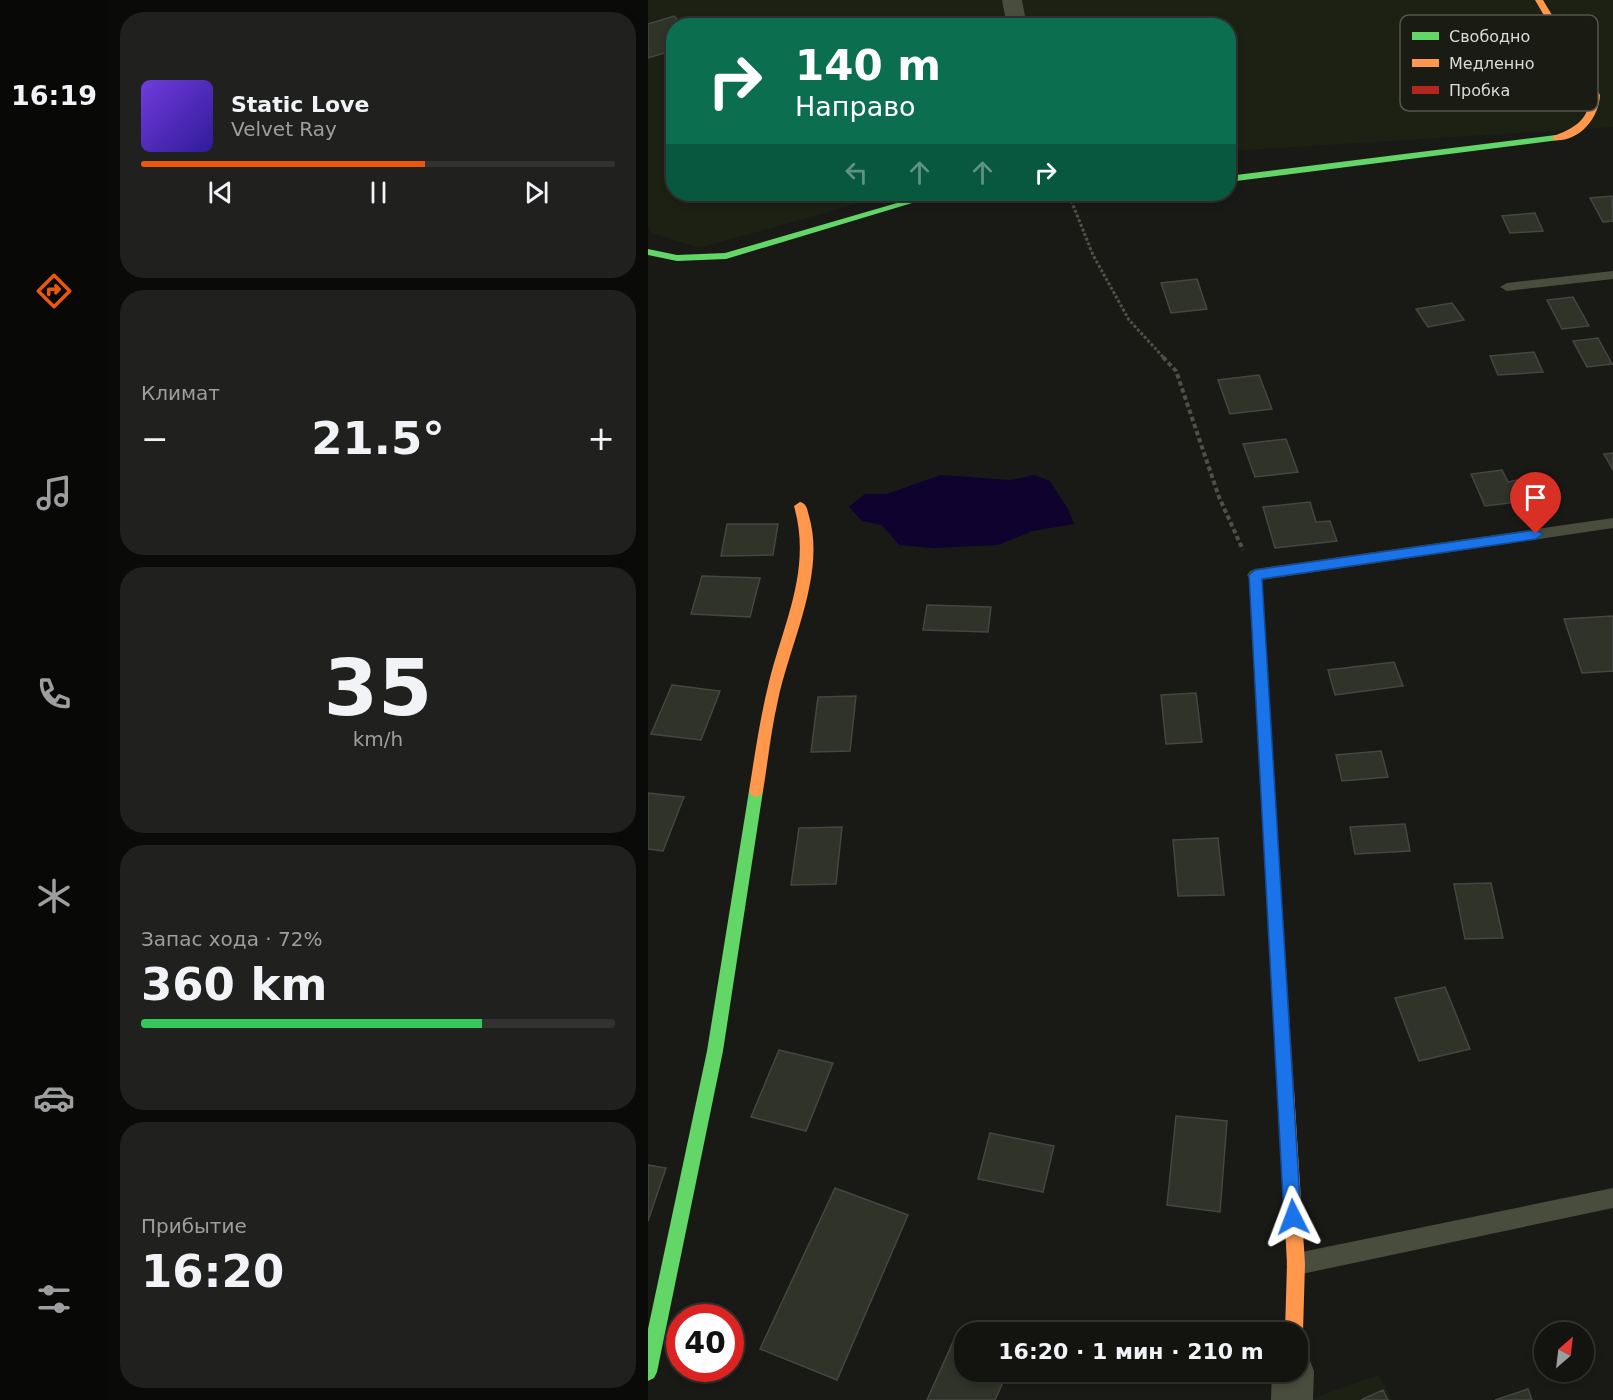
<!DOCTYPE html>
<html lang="ru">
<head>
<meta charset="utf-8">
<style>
  body { margin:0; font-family:"DejaVu Sans",sans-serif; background:#20211e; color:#f1f3f6; height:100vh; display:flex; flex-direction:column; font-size:22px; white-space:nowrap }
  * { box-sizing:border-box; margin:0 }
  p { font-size:20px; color:#9d9e9f }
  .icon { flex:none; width:33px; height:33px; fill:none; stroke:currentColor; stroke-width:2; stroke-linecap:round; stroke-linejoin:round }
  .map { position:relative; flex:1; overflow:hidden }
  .panel { display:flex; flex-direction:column; gap:12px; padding:12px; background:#0a0b09; width:540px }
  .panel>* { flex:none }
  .banner { position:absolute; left:18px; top:18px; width:570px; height:183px; border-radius:24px; box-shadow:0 3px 9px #0003,0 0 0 2px #323330; background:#0b6e4f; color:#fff; overflow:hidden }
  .needle { width:39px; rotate:28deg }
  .buttons { position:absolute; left:886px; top:1322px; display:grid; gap:12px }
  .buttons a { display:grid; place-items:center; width:60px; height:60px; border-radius:50%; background:#131410; box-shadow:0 3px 9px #0003,0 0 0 2px #323330; font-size:30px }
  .speed { position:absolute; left:18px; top:1304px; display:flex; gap:12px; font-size:30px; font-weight:700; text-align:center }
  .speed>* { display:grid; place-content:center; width:78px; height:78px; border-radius:50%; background:#131410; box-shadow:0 3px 9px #0003,0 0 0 2px #323330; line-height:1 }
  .speed .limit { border:9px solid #d22; background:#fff; color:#111 }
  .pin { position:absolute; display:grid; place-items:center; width:51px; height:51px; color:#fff; margin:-62px -26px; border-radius:50% 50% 50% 0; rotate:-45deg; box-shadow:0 0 6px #0007 }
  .pin .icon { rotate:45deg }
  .me { position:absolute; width:66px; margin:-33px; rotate:357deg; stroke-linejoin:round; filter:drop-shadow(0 0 4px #0008) }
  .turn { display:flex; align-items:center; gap:21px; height:126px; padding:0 30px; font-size:27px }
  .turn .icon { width:78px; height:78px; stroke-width:2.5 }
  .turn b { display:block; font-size:42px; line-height:51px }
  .lanes { display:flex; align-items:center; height:57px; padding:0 30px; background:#0003; justify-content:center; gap:30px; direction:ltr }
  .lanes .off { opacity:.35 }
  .big { font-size:45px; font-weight:800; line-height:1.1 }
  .panel .tile { flex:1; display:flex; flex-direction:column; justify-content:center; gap:9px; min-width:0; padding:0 21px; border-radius:24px; background:#20211e }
  .panel .dial { align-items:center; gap:0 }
  .dial b { font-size:78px; line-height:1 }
  .song { display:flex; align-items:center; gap:18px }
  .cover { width:72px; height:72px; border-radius:9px; background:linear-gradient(135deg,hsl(260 70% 55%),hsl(250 70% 35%)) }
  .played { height:6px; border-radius:3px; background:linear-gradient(90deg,#ea580c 60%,#323330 60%) }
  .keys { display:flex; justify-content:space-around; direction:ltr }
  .heat { display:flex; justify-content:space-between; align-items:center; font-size:33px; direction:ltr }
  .charge { height:9px; border-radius:4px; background:linear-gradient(90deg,#34c759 72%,#323330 0) }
  .trip { position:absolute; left:306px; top:1322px; width:354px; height:60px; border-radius:24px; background:#131410; box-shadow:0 3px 9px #0003,0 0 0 2px #323330; font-weight:800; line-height:60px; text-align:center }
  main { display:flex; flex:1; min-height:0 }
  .dock { display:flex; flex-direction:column; width:108px; justify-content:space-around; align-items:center; background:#080806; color:#9d9e9f }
  .dock .icon { width:42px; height:42px }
  .dock .current { color:#ea580c }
  .dock b { font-size:27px; color:#f1f3f6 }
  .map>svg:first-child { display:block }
</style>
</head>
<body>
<main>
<nav class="dock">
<b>16:19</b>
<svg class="icon current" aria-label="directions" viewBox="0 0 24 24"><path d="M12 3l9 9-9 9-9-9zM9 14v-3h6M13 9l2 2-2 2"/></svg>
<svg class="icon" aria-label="music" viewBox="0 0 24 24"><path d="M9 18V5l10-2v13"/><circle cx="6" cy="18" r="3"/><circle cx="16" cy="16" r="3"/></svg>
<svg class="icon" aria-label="phone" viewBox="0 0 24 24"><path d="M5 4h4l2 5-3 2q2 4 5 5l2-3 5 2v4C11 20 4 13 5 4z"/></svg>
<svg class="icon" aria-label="climate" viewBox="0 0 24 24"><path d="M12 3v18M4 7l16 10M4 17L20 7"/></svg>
<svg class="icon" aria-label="car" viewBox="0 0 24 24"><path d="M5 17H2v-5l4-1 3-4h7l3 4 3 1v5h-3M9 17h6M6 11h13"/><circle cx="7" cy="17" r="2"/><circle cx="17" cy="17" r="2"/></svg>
<svg class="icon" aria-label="filters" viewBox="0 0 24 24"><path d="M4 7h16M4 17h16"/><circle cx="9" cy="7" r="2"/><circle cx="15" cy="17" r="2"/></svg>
</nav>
<section class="panel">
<div class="tile">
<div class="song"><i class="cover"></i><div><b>Static Love</b><p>Velvet Ray</p></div></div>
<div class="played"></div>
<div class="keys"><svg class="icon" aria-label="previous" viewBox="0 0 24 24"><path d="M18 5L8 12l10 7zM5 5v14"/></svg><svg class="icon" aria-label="pause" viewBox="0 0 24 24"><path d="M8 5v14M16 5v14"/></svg><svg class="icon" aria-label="next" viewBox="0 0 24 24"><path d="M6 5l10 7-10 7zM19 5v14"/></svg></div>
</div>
<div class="tile"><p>Климат</p>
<div class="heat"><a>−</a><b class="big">21.5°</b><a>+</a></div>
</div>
<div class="tile dial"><b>35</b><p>km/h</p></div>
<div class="tile"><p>Запас хода · 72%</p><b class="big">360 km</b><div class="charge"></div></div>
<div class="tile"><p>Прибытие</p><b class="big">16:20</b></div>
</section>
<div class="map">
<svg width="965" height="1400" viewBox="0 0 965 1400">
  <rect width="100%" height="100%" fill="#191a16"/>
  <path fill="#1d2114" d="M 0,0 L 965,0 L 965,127 L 581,151 L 580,26 L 26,26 L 26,194 L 245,194 L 51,248 L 4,233 L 0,228 Z
    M 730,1375 L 745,1400 L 660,1400 Z"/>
  <path fill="#0f022f" d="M 293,475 L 363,480 L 386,475 L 402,481 L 420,509 L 426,524 L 385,531 L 350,545 L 286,548 L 251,545 L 234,525 L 214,521 L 201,507 L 217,494 L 239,494 Z"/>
  <path fill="#303328" stroke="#454642" stroke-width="1.5" d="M 26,16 L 35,26 L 26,26 L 26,50 L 0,58 L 0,24 Z
    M 964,196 L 965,221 L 955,222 L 942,198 Z
    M 887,213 L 895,231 L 862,233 L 854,216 Z
    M 549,279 L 559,309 L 523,313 L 513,283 Z
    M 925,297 L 941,326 L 914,329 L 899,300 Z
    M 804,303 L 816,320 L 780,327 L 768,309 Z
    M 950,338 L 964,364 L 939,367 L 925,341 Z
    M 886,352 L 895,372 L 850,375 L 842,356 Z
    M 611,375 L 624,409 L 582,414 L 570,380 Z
    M 638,439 L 650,472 L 607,477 L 595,444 Z
    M 965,453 L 965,470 L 956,454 Z
    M 854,470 L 860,482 L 869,480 L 875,493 L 866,494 L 870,502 L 837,506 L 823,474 Z
    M 662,502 L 668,522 L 682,521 L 689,541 L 627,548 L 615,507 Z
    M 79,524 L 130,524 L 125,555 L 73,556 Z
    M 54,576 L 112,578 L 102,617 L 43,614 Z
    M 279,605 L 343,607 L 340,632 L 275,630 Z
    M 965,616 L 965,671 L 934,673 L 916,619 Z
    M 746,662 L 755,686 L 687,695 L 680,670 Z
    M 24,685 L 72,691 L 53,740 L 3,734 Z
    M 548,693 L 554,742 L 518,744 L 513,695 Z
    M 208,696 L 202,751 L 163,752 L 170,697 Z
    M 733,751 L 740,777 L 694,781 L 688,755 Z
    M 0,793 L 36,797 L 15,851 L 0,849 Z
    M 757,824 L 762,851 L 707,854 L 702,827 Z
    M 194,827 L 188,884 L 143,885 L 151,828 Z
    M 570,838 L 576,895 L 530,896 L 525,840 Z
    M 843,883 L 855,938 L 817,939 L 806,884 Z
    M 797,987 L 822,1049 L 771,1061 L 747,998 Z
    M 131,1050 L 185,1063 L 158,1131 L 103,1117 Z
    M 528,1116 L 579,1121 L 572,1212 L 519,1205 Z
    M 342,1133 L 406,1146 L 395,1192 L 330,1179 Z
    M 0,1165 L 18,1168 L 0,1221 Z
    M 187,1188 L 260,1215 L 189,1380 L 112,1349 Z
    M 308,1335 L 316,1339 L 316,1371 L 360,1371 L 347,1400 L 279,1400 Z
    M 880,1389 L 884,1400 L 847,1400 Z
    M 735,1390 L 740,1400 L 713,1400 Z"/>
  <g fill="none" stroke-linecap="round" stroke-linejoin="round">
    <path stroke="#4e5146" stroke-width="3" stroke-dasharray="3 2" stroke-linecap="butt" d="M 416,194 L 423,200 L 445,255 L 481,320 L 516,358"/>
    <path stroke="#4e5146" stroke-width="4" stroke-dasharray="4.5 3" stroke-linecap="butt" d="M 515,357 L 528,371 L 571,497 L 595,550"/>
    <path fill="#494d3d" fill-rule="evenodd" d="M 965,271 L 965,279 L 859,291 L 852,287 L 859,283 Z
      M 965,518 L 965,528 L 607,581 L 602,579 L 599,575 L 602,571 L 607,569 Z
      M 965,1188 L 965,1208 L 649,1275 L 642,1271 L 638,1264 L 642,1257 L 649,1253 Z"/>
    <path fill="#494d3d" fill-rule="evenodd" d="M 354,0 L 374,0 L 379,26 L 359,26 Z
      M 650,1352 L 660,1356 L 666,1371 L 665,1400 L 623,1400 L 624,1371 L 650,1371 Z"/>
    <path fill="#63d668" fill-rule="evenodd" d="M 908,135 L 911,136 L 911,140 L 580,182 L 580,176 Z
      M 280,194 L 294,194 L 78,259 L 29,261 L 0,255 L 0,249 L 29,255 L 77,253 Z
      M 108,785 L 113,787 L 115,791 L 75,1051 L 9,1372 L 6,1378 L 0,1381 L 0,1329 L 59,1051 L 101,791 L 103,787 Z"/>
    <path fill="#ff974d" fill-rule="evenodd" d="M 887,0 L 895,0 L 952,95 C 951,119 930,143 905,140 L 905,136 C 926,129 942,119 942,95 Z
      M 152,502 C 159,504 159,509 161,516 C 178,574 142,643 130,700 C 123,730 120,761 115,791 L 113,795 L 108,797 L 103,795 L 101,791 C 107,754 112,718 121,682 C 136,622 164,569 146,506 Z
      M 607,570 L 613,575 L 629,825 L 627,829 L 622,831 L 617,829 L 615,825 L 601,575 Z
      M 638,1082 L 644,1085 L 646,1090 L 657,1264 L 655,1332 L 650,1339 L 650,1332 L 637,1332 L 639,1264 L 630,1090 L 632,1085 Z"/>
    <path fill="#b3261e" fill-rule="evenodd" d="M 622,819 L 627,821 L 629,825 L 646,1090 L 644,1095 L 638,1098 L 632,1095 L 630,1090 L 615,825 L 617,821 Z"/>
  </g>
  <path fill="#1a73e8" stroke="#114b97" stroke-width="1.5" d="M 888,530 L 895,534 L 888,539 L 614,579 L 653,1217 L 651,1223 L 645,1225 L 639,1223 L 636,1217 L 601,575 L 607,570 Z"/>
  <rect x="752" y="15" width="198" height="96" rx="9" fill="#1a1c14" stroke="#54564e" stroke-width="1.5"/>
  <rect x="764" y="32" width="27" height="8" fill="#63d668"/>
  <rect x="764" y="59" width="27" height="8" fill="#ff974d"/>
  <rect x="764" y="86" width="27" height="8" fill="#b3261e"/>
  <g font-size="16" fill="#dadcd6">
    <text x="801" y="42">Свободно</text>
    <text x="801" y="69">Медленно</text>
    <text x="801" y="96">Пробка</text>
  </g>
</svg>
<div class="buttons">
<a><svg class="needle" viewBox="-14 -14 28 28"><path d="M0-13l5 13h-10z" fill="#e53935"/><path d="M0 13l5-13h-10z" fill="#9d9e9f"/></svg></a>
</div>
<div class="speed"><div class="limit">40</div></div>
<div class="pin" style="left:888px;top:534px;background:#d93025"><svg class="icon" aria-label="arrive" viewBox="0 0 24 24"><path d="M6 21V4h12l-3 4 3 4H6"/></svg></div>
<svg class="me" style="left:645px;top:1217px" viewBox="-20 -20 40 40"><path d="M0-17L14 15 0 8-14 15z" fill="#1a73e8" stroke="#fff" stroke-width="4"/></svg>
<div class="trip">16:20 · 1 мин · 210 m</div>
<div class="banner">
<div class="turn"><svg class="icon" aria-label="right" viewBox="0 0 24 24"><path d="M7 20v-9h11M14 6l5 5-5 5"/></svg><div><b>140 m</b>Направо</div></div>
<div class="lanes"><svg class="icon off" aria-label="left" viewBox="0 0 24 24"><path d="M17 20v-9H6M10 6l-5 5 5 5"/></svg><svg class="icon off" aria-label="ahead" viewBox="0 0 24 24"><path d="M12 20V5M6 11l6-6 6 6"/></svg><svg class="icon off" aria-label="ahead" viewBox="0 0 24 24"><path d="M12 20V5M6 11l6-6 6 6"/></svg><svg class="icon" aria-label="right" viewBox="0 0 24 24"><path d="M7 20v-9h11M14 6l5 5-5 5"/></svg></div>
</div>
</div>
</main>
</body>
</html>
